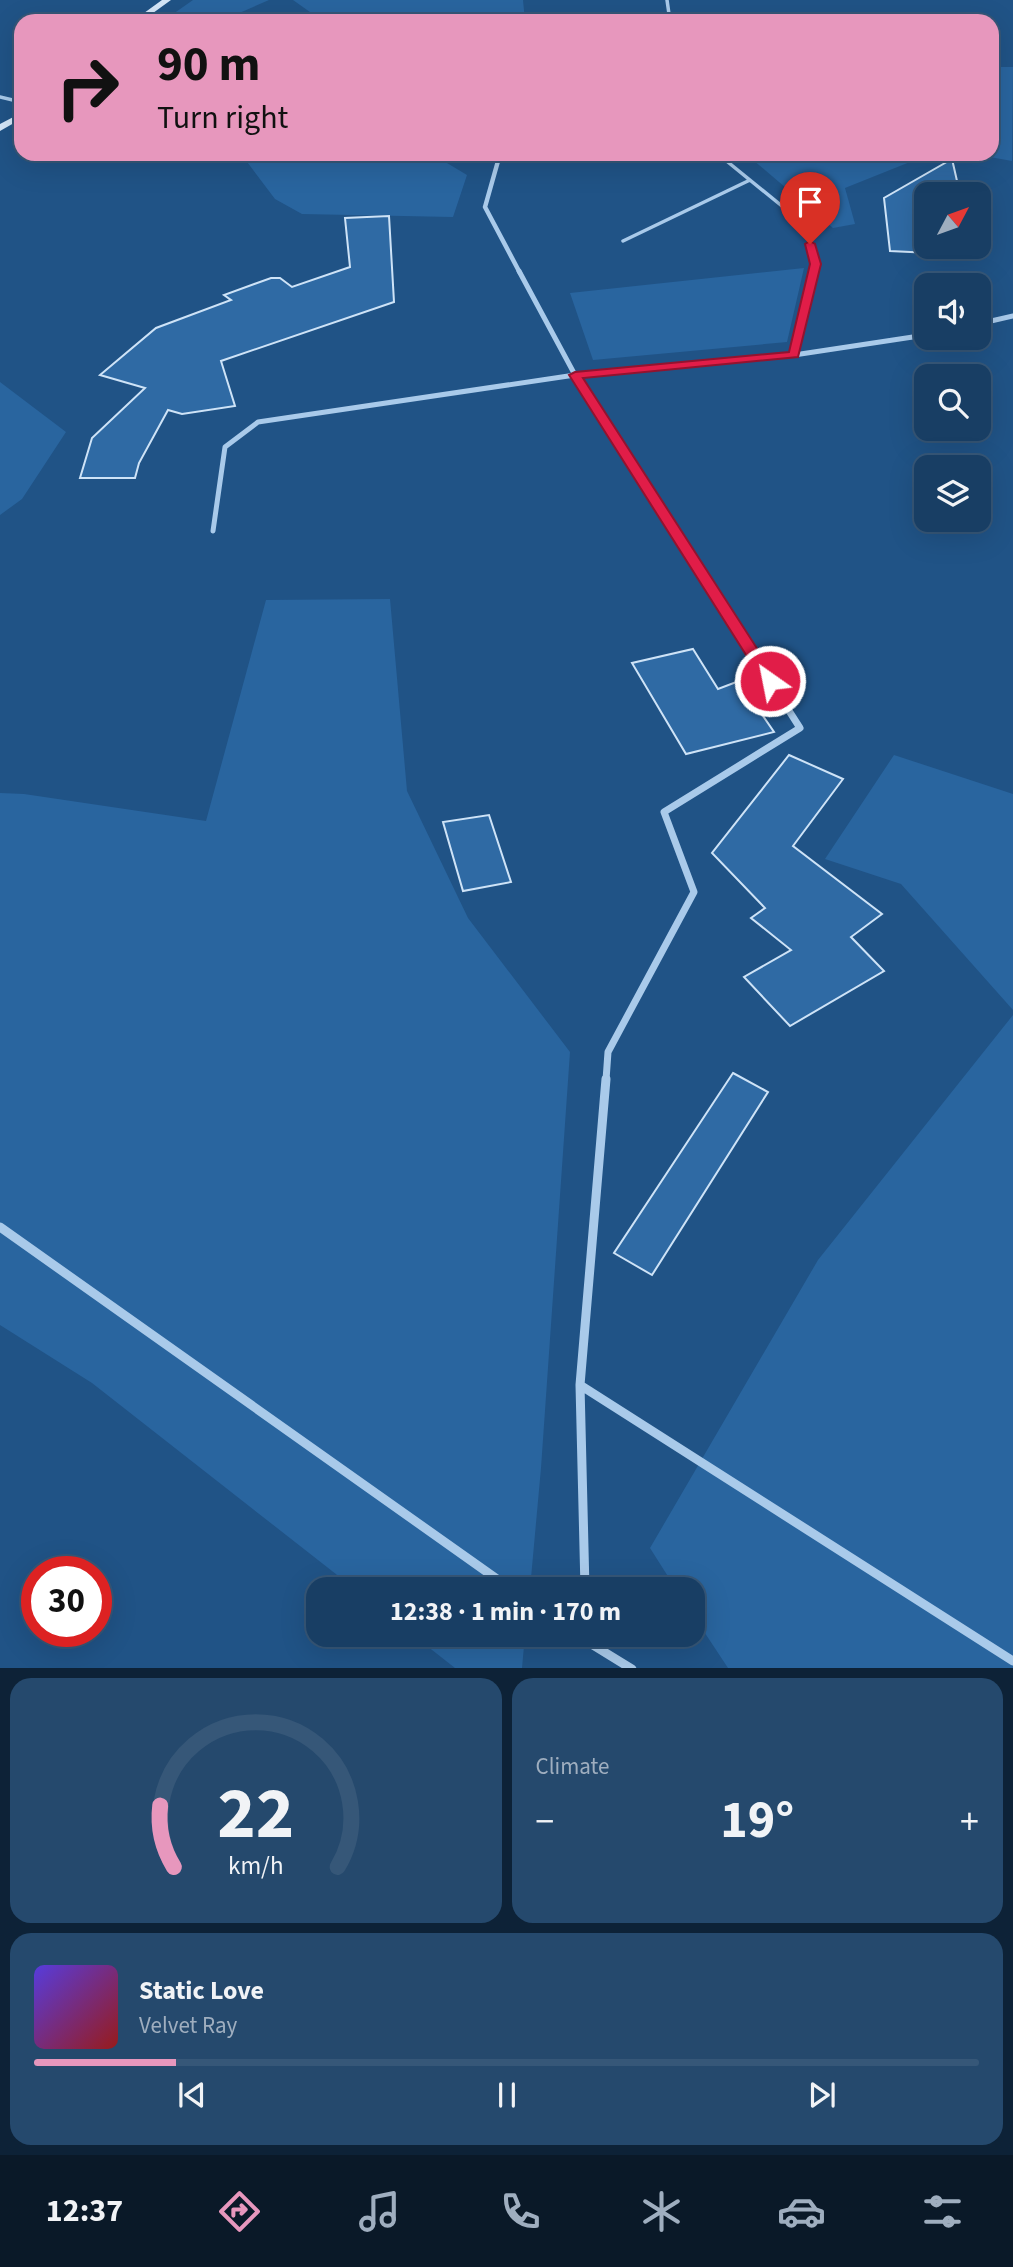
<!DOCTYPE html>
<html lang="en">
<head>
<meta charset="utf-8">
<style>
  body { margin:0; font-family:"Source Sans 3",sans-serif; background:#25496d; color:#f1f3f6; height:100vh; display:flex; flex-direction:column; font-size:26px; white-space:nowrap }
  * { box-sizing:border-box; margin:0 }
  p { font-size:23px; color:#9faebf }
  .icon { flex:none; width:38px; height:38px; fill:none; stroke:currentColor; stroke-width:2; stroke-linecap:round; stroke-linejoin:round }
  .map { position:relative; height:1668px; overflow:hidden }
  .sheet { display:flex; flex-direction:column; gap:10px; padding:10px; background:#0d2237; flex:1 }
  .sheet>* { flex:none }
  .hud { position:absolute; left:14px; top:14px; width:985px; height:147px; border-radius:21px; box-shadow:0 7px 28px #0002,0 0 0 2px #365778; background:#e797bd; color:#111; overflow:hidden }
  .needle { width:46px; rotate:49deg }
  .controls { position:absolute; left:914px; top:182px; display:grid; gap:14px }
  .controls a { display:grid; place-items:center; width:77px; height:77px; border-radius:14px; background:#183e64; box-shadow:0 7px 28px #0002,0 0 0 2px #365778; font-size:35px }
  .speed { position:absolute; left:21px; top:1556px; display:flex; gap:14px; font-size:35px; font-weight:700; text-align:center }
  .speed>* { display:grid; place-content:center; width:91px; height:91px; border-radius:50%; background:#183e64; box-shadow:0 7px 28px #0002,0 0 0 2px #365778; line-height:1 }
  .speed .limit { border:10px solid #d22; background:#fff; color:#111 }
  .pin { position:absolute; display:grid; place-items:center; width:60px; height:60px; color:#fff; margin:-72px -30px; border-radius:50% 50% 50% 0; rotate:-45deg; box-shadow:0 0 7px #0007 }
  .pin .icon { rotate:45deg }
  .me { position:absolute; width:77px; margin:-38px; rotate:327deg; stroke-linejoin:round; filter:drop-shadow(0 0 5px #0008) }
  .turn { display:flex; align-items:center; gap:24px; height:147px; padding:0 28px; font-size:32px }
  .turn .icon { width:91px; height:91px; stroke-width:2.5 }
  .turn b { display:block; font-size:49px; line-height:60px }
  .big { font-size:52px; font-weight:700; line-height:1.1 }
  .sheet .widget { flex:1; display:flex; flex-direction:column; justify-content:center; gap:10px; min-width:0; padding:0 24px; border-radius:21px; background:#25496d }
  .sheet .dial { align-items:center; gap:0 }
  .dial svg { height:182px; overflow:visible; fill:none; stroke:#365778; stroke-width:7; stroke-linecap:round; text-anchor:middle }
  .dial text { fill:#f1f3f6; stroke:none }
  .song { display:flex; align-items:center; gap:21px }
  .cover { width:84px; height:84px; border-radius:10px; background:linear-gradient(135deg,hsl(250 70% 55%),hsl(0 70% 35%)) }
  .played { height:7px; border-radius:4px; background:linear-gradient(90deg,#e797bd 15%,#365778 15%) }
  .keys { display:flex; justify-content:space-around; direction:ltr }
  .heat { display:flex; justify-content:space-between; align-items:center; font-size:38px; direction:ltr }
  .sheet .tiles { flex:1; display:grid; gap:10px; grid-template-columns:1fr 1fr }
  .widget:last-child { grid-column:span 2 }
  .trip { position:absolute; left:306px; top:1577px; width:399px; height:70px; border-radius:21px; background:#183e64; box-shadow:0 7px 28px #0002,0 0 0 2px #365778; font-weight:700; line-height:70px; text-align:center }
  .tab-bar { display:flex; height:112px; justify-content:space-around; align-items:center; background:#0a1928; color:#9faebf }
  .tab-bar .icon { width:49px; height:49px }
  .tab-bar .active { color:#e797bd }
  .tab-bar b { font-size:32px; color:#f1f3f6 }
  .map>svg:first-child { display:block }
</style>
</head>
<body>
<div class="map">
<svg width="1013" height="1669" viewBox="0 0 1013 1669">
  <rect width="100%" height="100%" fill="#205386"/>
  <path fill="#29659f" d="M 193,0 L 269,0 L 221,21 L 163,21 Z
    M 293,0 L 523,0 L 525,21 L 342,21 L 317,17 Z
    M 992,67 L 1013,67 L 1012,161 L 973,154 L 992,154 Z
    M 241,154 L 432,154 L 467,175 L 453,217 L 302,214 L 275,199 Z
    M 746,154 L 930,154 L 845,188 L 855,224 L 833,228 Z
    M 804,268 L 787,342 L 593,360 L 570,293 Z
    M 0,382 L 66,432 L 22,499 L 0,515 Z
    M 390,599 L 407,791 L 468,918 L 570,1052 L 541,1468 L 530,1589 L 355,1589 L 92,1383 L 0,1325 L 0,793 L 24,794 L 206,821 L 266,600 Z
    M 894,755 L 1013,794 L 1013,1010 L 901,884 L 825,859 Z
    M 1013,1015 L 1013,1668 L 728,1668 L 693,1615 L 693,1589 L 676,1589 L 650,1548 L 818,1260 Z
    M 413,1635 L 525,1635 L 522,1668 L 455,1668 Z"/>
  <path fill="#2f6aa4" stroke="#cee3f7" stroke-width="2" d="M 952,159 L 960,194 L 926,194 L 926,247 L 971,247 L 973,255 L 890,251 L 884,198 Z
    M 389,216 L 394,302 L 221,361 L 235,406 L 182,414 L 168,410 L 139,463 L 135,478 L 80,478 L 92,438 L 145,388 L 100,375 L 156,328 L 231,300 L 224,295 L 271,278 L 280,278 L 292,287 L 350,267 L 345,218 Z
    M 693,649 L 718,689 L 739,681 L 774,732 L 686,754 L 632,663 Z
    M 789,755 L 843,779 L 793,846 L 882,914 L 851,937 L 884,971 L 790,1026 L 744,977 L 791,950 L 751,918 L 765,908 L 712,853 Z
    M 489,815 L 511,882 L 463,891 L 443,822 Z
    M 733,1073 L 768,1092 L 652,1275 L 614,1253 Z"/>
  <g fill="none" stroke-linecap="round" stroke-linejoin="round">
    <path stroke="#a9caea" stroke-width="3.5" d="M 667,0 L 670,21
      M 0,97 L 21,102
      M 718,154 L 804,224 L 816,264 L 814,273
      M 623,241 L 750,180"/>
    <path stroke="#a9caea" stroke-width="4.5" d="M 794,355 L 814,271"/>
    <path stroke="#a9caea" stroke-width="4.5" d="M 500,154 L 485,207 L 520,273"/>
    <path stroke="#a9caea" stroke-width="5" d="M 519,271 L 575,375 L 734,625
      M 978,324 L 1013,316
      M 213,531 L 225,447 L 258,422 L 575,375 L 794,355 L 926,335"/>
    <path stroke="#a9caea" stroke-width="7" d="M 606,1080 L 608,1052 L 694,892 L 664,812 L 800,728 L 733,623"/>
    <path stroke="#a9caea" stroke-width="9" d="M 0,1227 L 511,1589
      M 580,1385 L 1013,1661
      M 585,1589 L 580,1385 L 606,1079
      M 575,1634 L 632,1669"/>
    <path fill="#d4e6f8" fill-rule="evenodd" d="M 162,0 L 171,0 L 142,21 L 133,21 Z
      M 21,113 L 21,119 L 0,131 L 0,124 Z"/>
  </g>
  <path fill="#e11d48" stroke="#92132f" stroke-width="2" d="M 810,241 L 815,244 L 821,264 L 798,357 L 583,378 L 778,681 L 770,686 L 765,685 L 569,375 L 575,372 L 789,352 L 810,264 L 805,244 Z"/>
</svg>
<div class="controls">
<a><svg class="needle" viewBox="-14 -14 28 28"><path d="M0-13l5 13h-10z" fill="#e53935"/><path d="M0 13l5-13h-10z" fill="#9faebf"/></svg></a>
<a><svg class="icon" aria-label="sound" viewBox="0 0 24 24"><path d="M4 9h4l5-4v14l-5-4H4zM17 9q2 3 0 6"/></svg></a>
<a><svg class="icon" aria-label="search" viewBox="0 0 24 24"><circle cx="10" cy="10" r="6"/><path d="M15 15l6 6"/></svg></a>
<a><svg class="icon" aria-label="layers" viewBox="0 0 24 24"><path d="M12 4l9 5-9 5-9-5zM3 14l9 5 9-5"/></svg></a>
</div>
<div class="speed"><div class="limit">30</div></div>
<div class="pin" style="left:810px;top:244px;background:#d93025"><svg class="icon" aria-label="arrive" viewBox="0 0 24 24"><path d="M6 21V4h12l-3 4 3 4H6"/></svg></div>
<svg class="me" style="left:770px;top:681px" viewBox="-20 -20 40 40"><circle r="17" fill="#e11d48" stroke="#fff" stroke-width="3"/><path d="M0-11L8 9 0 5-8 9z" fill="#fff"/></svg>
<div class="trip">12:38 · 1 min · 170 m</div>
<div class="hud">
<div class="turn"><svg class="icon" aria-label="right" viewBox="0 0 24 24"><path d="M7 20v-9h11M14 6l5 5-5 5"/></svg><div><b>90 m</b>Turn right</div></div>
</div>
</div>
<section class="sheet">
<div class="tiles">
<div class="widget dial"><svg viewBox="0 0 100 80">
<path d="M14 69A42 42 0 1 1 86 69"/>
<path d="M14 69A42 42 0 0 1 8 42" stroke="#e797bd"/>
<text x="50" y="56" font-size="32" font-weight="700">22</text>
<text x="50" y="72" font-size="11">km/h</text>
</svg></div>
<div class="widget"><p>Climate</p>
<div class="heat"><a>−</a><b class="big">19°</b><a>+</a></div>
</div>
<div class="widget">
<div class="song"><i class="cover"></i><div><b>Static Love</b><p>Velvet Ray</p></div></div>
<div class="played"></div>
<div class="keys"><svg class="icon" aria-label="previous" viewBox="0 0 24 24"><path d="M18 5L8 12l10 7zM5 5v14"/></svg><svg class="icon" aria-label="pause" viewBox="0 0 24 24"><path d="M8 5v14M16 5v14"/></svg><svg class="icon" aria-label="next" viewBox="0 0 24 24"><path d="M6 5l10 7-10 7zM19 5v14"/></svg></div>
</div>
</div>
</section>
<nav class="tab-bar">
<b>12:37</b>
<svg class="icon active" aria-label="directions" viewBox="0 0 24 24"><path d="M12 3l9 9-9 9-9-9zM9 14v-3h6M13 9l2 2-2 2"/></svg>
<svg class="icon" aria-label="music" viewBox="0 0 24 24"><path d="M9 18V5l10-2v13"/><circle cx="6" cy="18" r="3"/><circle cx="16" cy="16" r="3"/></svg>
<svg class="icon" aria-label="phone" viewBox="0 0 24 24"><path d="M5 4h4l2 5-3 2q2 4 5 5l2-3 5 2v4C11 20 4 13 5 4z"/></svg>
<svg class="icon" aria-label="climate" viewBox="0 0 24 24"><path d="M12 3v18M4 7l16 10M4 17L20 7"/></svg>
<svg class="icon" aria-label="car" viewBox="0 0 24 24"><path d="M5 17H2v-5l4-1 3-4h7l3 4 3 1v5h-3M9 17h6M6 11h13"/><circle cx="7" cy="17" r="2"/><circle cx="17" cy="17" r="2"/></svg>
<svg class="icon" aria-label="filters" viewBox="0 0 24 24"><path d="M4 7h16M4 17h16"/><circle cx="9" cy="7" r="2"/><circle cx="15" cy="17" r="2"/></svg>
</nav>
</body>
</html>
